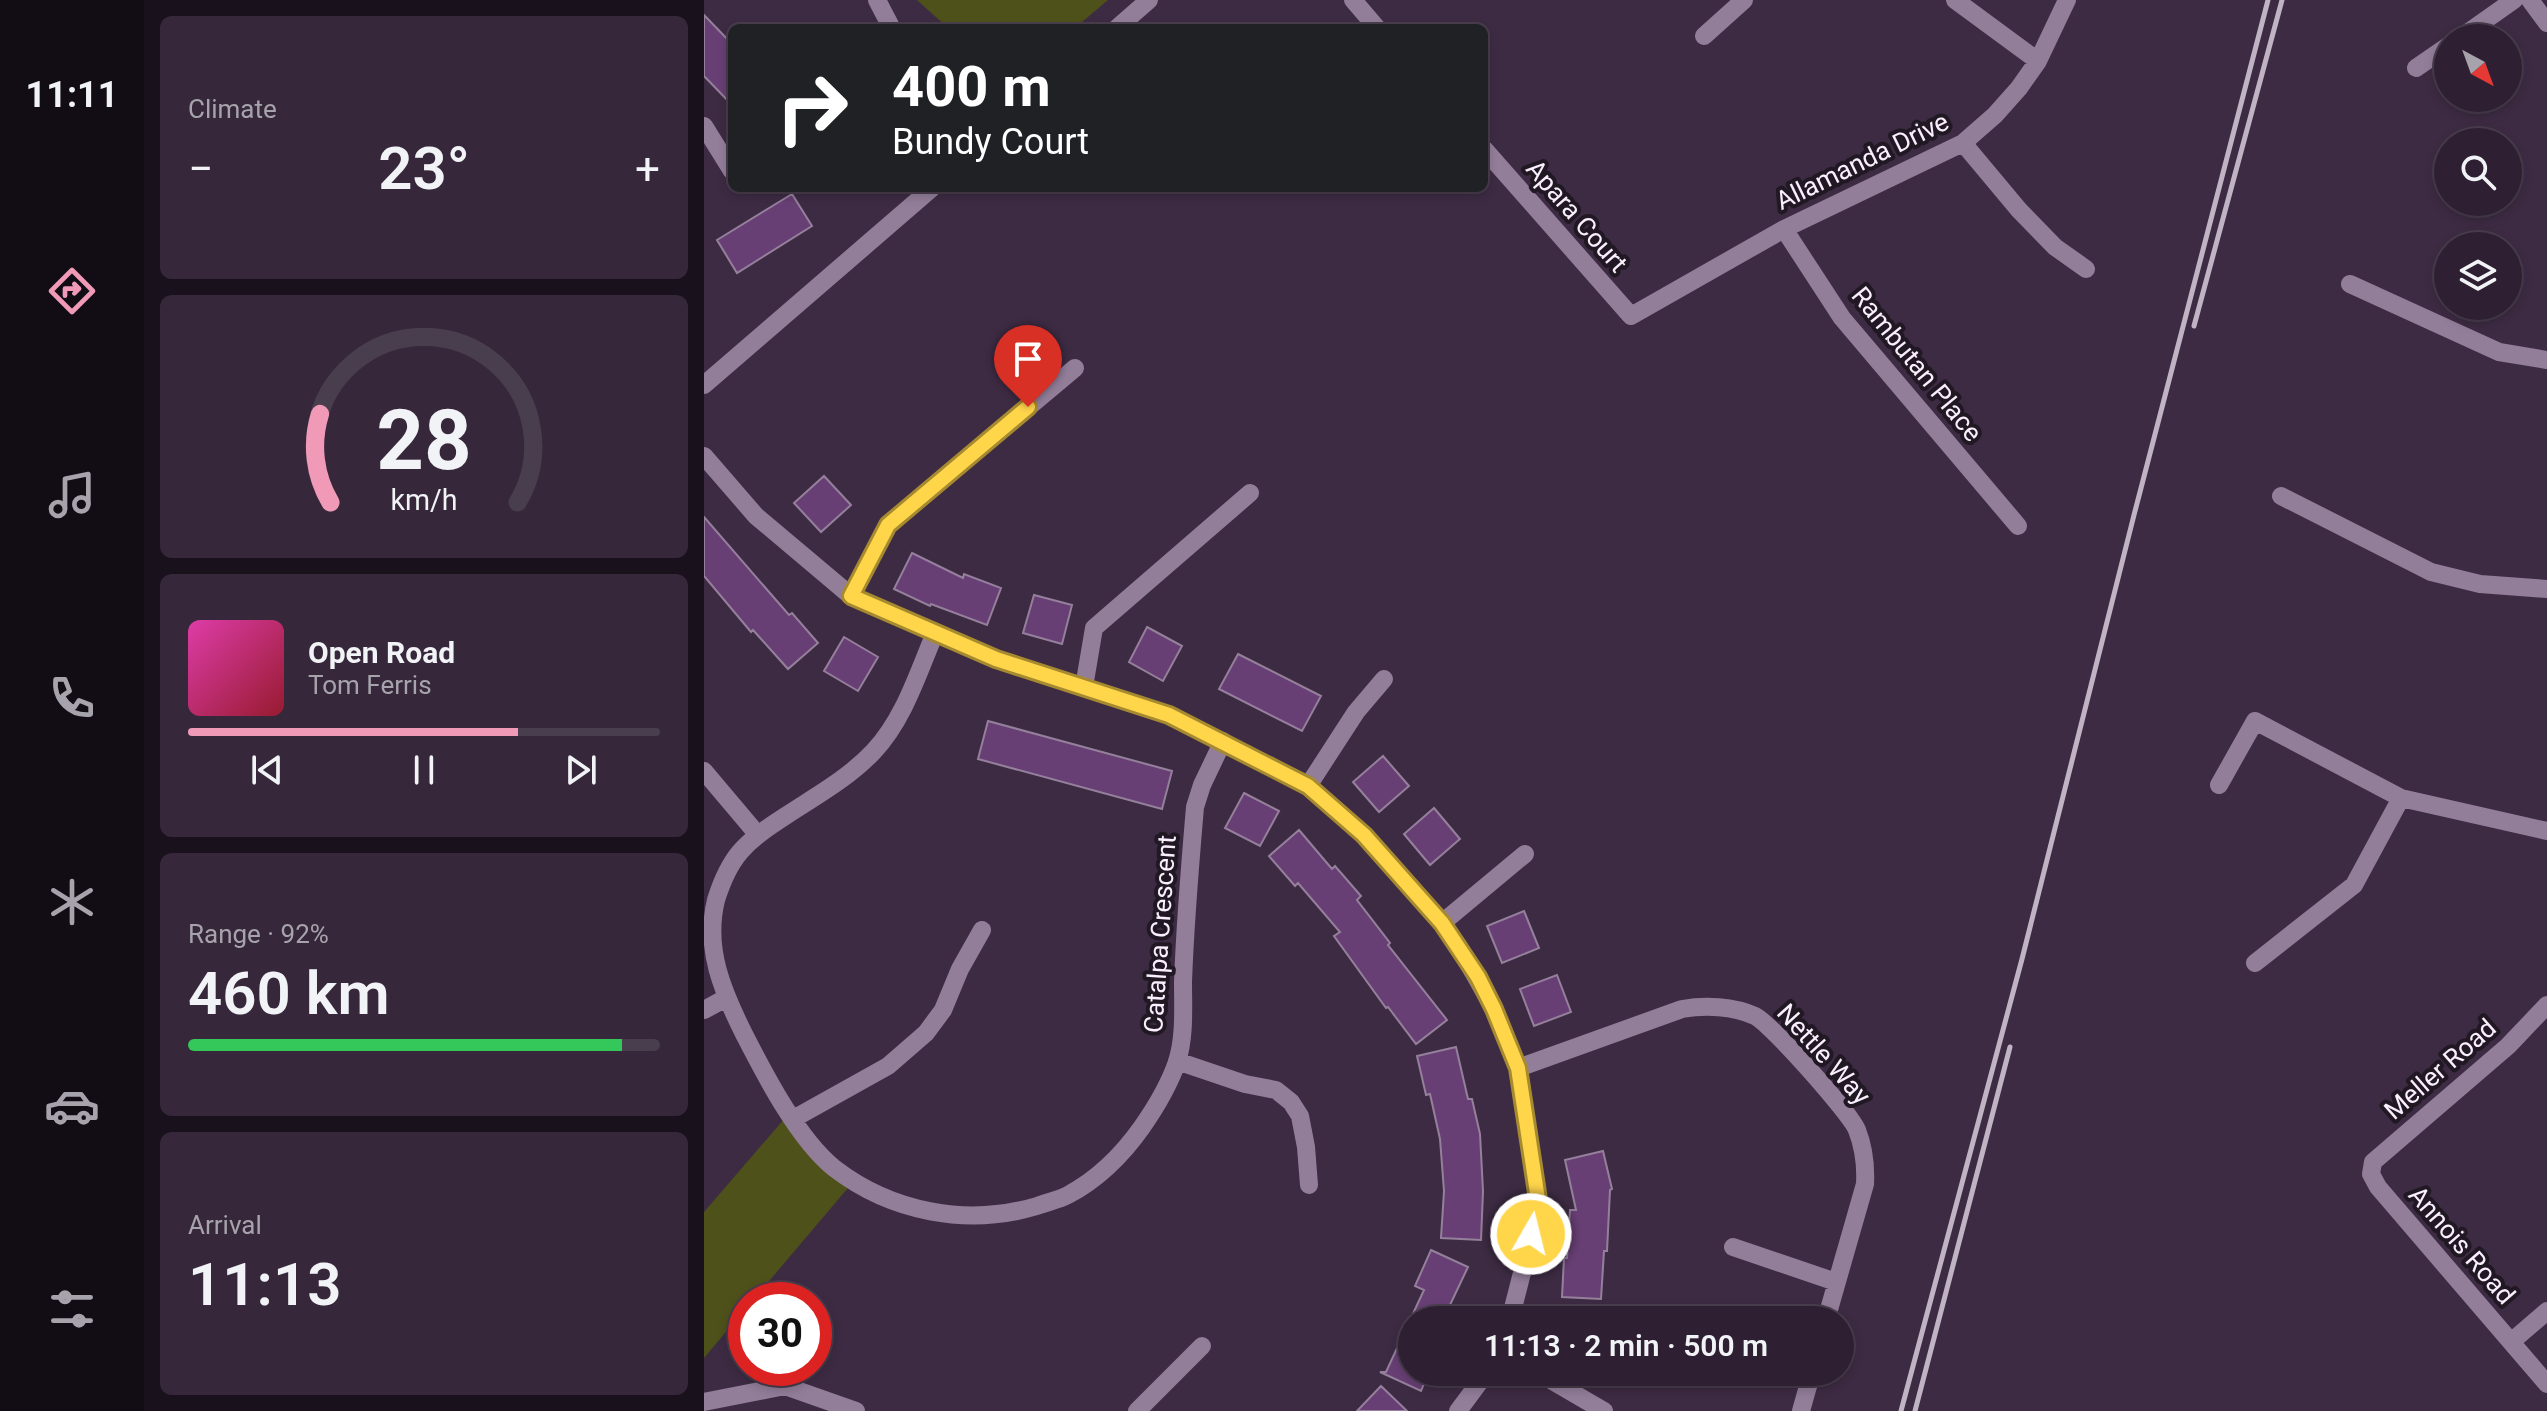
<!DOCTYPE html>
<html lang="en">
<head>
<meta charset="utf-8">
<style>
  body { margin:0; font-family:Roboto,sans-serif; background:#36283a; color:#f1f3f6; height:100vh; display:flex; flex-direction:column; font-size:30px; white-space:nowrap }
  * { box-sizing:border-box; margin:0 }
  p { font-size:26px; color:#a7a3ac }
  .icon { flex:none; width:44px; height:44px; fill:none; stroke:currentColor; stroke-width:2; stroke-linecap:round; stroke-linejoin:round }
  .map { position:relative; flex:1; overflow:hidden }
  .side { display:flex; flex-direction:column; gap:16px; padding:16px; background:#19121c; width:560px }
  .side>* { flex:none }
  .banner { position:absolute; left:24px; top:24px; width:760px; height:168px; border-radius:12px; box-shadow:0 4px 12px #0003,0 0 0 2px #493e4d; background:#202124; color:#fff; overflow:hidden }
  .needle { width:52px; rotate:139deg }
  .controls { position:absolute; left:1730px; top:24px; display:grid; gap:16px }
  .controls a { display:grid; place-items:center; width:88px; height:88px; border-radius:50%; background:#2e2032; box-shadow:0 4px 12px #0003,0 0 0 2px #493e4d; font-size:40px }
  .speed { position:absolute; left:24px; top:1282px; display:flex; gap:16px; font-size:40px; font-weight:700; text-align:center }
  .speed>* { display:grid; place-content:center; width:104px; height:104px; border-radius:50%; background:#2e2032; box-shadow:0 4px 12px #0003,0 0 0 2px #493e4d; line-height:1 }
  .speed .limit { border:12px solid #d22; background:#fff; color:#111 }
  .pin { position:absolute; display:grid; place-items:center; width:68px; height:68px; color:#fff; margin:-82px -34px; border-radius:50% 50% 50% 0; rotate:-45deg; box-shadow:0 0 8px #0007 }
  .pin .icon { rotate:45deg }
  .me { position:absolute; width:88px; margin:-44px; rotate:8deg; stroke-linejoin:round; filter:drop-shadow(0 0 6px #0008) }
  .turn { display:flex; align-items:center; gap:28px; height:168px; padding:0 32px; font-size:36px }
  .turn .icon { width:104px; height:104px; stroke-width:2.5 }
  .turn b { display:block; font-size:56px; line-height:68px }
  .big { font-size:60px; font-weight:600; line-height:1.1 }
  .side .tile { flex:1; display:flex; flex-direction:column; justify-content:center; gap:12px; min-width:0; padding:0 28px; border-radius:12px; background:#36283a }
  .side .dial { align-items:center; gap:0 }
  .dial svg { height:208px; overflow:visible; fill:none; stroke:#493e4d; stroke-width:7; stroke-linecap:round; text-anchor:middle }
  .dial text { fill:#f1f3f6; stroke:none }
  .song { display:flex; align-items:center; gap:24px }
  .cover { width:96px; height:96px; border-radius:12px; background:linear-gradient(135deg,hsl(320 70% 55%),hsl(350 70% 35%)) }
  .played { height:8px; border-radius:4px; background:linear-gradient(90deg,#f09ab7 70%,#493e4d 70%) }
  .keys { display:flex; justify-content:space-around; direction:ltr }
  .heat { display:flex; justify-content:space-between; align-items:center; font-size:44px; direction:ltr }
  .charge { height:12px; border-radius:6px; background:linear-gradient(90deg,#34c759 92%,#493e4d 0) }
  .trip { position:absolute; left:694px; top:1306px; width:456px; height:80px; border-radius:40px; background:#2e2032; box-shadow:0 4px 12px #0003,0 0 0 2px #493e4d; font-weight:600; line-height:80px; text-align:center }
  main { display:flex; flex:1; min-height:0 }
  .dock { display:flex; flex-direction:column; width:144px; justify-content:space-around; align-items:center; background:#120d14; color:#a7a3ac }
  .dock .icon { width:56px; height:56px }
  .dock .current { color:#f09ab7 }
  .dock b { font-size:36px; color:#f1f3f6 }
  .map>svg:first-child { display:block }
</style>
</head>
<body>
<main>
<nav class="dock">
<b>11:11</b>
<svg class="icon current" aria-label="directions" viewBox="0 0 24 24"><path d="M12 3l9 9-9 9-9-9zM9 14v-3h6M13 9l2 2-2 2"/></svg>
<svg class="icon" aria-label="music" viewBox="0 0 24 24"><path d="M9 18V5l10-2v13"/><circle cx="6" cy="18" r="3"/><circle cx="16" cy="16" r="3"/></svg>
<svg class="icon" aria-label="phone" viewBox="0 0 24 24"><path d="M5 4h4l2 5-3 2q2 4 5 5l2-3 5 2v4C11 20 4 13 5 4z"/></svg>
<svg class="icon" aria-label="climate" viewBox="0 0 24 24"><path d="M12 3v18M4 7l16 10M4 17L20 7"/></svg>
<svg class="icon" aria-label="car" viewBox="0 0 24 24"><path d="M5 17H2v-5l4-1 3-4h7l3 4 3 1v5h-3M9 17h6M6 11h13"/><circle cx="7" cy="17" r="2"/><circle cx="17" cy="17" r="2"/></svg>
<svg class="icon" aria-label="filters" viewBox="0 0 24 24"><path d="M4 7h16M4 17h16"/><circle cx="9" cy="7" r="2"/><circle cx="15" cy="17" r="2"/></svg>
</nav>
<section class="side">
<div class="tile"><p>Climate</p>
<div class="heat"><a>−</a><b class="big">23°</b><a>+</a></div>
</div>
<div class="tile dial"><svg viewBox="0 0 100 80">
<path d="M14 69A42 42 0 1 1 86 69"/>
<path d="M14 69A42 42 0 0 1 10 35" stroke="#f09ab7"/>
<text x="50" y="56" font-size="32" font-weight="700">28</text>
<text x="50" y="72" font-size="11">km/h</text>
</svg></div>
<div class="tile">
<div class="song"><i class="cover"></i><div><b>Open Road</b><p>Tom Ferris</p></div></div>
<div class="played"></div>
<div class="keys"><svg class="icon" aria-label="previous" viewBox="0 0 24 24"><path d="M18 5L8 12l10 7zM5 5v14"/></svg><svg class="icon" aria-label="pause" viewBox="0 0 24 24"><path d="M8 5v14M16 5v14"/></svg><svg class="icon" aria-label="next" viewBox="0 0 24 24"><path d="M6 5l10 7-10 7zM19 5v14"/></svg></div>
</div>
<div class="tile"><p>Range · 92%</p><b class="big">460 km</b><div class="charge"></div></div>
<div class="tile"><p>Arrival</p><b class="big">11:13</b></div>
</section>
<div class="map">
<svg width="1843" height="1411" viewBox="0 0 1843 1411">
  <rect width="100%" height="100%" fill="#3d2b43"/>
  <path fill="#4f511b" d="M 213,0 L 404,0 L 371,28 L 244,28 Z
    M 87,1111 L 149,1182 L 49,1300 L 42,1300 L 42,1308 L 0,1358 L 0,1212 Z"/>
  <path fill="#683f75" stroke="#95809c" stroke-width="2" d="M 0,15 L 28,44 L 28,105 L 0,76 Z
    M 88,194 L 108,226 L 33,273 L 13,240 Z
    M 120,476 L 147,505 L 117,532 L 90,503 Z
    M 0,517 L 85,615 L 88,613 L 114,643 L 84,669 L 49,630 L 47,632 L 0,576 Z
    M 208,553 L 259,578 L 260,574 L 297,588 L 283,625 L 227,604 L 226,606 L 190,589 Z
    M 330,595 L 368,605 L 358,644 L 319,633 Z
    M 443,627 L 478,646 L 459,681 L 425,662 Z
    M 140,637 L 174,657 L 154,691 L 120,671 Z
    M 534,654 L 617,696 L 598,731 L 515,689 Z
    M 284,721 L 468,771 L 458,809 L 274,759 Z
    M 679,756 L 705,786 L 675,812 L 649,782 Z
    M 540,793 L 575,811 L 556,846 L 521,828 Z
    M 730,808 L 756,839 L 726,865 L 700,834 Z
    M 595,830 L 628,869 L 631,866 L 657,896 L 653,900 L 686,943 L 684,945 L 743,1020 L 712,1044 L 684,1007 L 682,1008 L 630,936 L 636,932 L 594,883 L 591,886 L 565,856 Z
    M 820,911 L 835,948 L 798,963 L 783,926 Z
    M 853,975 L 867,1012 L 830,1026 L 816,989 Z
    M 752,1047 L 764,1099 L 768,1099 L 776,1134 L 779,1191 L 777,1240 L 737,1238 L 740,1191 L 736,1139 L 726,1094 L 722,1095 L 713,1056 Z
    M 899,1151 L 908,1189 L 906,1190 L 903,1251 L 900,1251 L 897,1299 L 858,1297 L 860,1258 L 863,1258 L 866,1210 L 872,1210 L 861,1160 Z
    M 727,1250 L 764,1267 L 745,1307 L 774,1320 L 708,1320 L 708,1372 L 725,1372 L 717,1391 L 676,1372 L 682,1372 L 720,1290 L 711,1286 Z
    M 677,1386 L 703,1411 L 653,1411 Z"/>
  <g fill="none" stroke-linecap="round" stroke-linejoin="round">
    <path stroke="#937e9a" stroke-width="18" d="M 173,0 L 186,25
      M 649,0 L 673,28
      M 1251,0 L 1334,61
      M 1826,0 L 1843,23
      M 413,28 L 445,0
      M 1000,36 L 1040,0
      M 1756,38 L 1810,0
      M 1712,68 L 1744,46
      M 0,126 L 28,171
      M 1259,143 L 1315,210 L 1351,247 L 1382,269
      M 780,149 L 927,316 L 1080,229 L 1259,143 L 1291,115 L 1315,88 L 1334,61 L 1363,0
      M 1080,229 L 1138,318 L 1314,526
      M 1646,284 L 1795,352 L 1843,360
      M 0,385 L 228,188
      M 0,456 L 52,516 L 147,596 L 292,659 L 465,715 L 604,786 L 660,835 L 738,923 L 755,947 L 790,1009 L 814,1068 L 835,1206 L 806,1320
      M 1577,496 L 1727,572 L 1776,584 L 1843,589
      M 147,596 L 184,525 L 371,368
      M 231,633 C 214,673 200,719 170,751 C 146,777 112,796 83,815 C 66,826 49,837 36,852 C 25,865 17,884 12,900 C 0,949 19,992 40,1034 C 61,1075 94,1139 130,1168 C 187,1212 263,1227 333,1206 C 343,1202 355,1200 364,1195 C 394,1179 419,1154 438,1127 C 452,1107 465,1085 473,1062 C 481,1036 479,1008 479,982 C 481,924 486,865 491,807 L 498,785 L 519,741
      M 380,687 L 390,628 L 546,493
      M 0,771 L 54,835
      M 1515,785 L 1551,721 L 1697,798 L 1843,831
      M 604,786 L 652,712 L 680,679
      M 738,923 L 821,854
      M 1551,963 L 1650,885 L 1697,798
      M 1843,1005 L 1804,1046 L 1669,1162 L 1667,1174 L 1674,1187 L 1843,1384
      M 0,1010 L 22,998
      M 473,1061 L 541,1084 L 572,1090 L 587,1102 L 596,1116 L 602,1147 L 605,1185
      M 814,1068 L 978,1009 C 1001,1005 1029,1006 1051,1016 C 1066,1023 1146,1113 1153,1130 C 1160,1148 1162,1165 1161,1184 L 1122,1320
      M 89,1119 L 184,1066 L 222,1033 L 239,1010 L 256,969 L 278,930
      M 1029,1247 L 1132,1282
      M 1807,1342 L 1843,1311
      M 833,1372 L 900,1411
      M 0,1402 L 81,1386 L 152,1411
      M 433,1411 L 498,1346
      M 754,1411 L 783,1372
      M 1097,1411 L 1108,1372"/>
    <path stroke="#c0b3c4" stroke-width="5" d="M 1490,326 L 1578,0
      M 1197,1411 L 1318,959 L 1430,515 L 1564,0
      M 1211,1411 L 1306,1047"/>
  </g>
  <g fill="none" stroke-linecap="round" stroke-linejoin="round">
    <g stroke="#a68a30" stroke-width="20">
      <path id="route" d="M 324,407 L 184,525 L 147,596 L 292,659 L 465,715 L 604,786 L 660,835 L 738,923 L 774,977 L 790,1009 L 814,1068 L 835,1206 L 827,1234"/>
    </g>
    <use href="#route" stroke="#ffd54a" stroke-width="14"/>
  </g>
  <g text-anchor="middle" stroke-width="8" stroke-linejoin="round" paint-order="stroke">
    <g font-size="26" fill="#faeffe" stroke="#201822">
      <text transform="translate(1158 161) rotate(-26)" y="9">Allamanda Drive</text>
      <text transform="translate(873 216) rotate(49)" y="9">Apara Court</text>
      <text transform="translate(1213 364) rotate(51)" y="9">Rambutan Place</text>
      <text transform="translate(456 934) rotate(-86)" y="9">Catalpa Crescent</text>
      <text transform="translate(1120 1054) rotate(48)" y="9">Nettle Way</text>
      <text transform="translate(1736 1069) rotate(-41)" y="9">Meller Road</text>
      <text transform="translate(1758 1245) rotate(49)" y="9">Annois Road</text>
    </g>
  </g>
</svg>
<div class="controls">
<a><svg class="needle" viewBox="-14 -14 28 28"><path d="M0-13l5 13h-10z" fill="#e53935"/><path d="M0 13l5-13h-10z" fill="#a7a3ac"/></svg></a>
<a><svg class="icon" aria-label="search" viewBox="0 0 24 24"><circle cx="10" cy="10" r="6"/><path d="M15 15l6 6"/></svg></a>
<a><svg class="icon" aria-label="layers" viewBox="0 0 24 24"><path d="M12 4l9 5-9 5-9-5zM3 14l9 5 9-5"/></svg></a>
</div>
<div class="speed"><div class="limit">30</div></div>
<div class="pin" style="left:324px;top:407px;background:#d93025"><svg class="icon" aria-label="arrive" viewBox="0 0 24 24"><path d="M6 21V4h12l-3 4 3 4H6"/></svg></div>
<svg class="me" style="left:827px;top:1234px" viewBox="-20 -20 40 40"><circle r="17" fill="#ffd54a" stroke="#fff" stroke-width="3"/><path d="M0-11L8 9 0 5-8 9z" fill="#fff"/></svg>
<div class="trip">11:13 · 2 min · 500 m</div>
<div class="banner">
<div class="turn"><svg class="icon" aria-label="right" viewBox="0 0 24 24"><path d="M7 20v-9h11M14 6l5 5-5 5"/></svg><div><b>400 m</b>Bundy Court</div></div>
</div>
</div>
</main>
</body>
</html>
